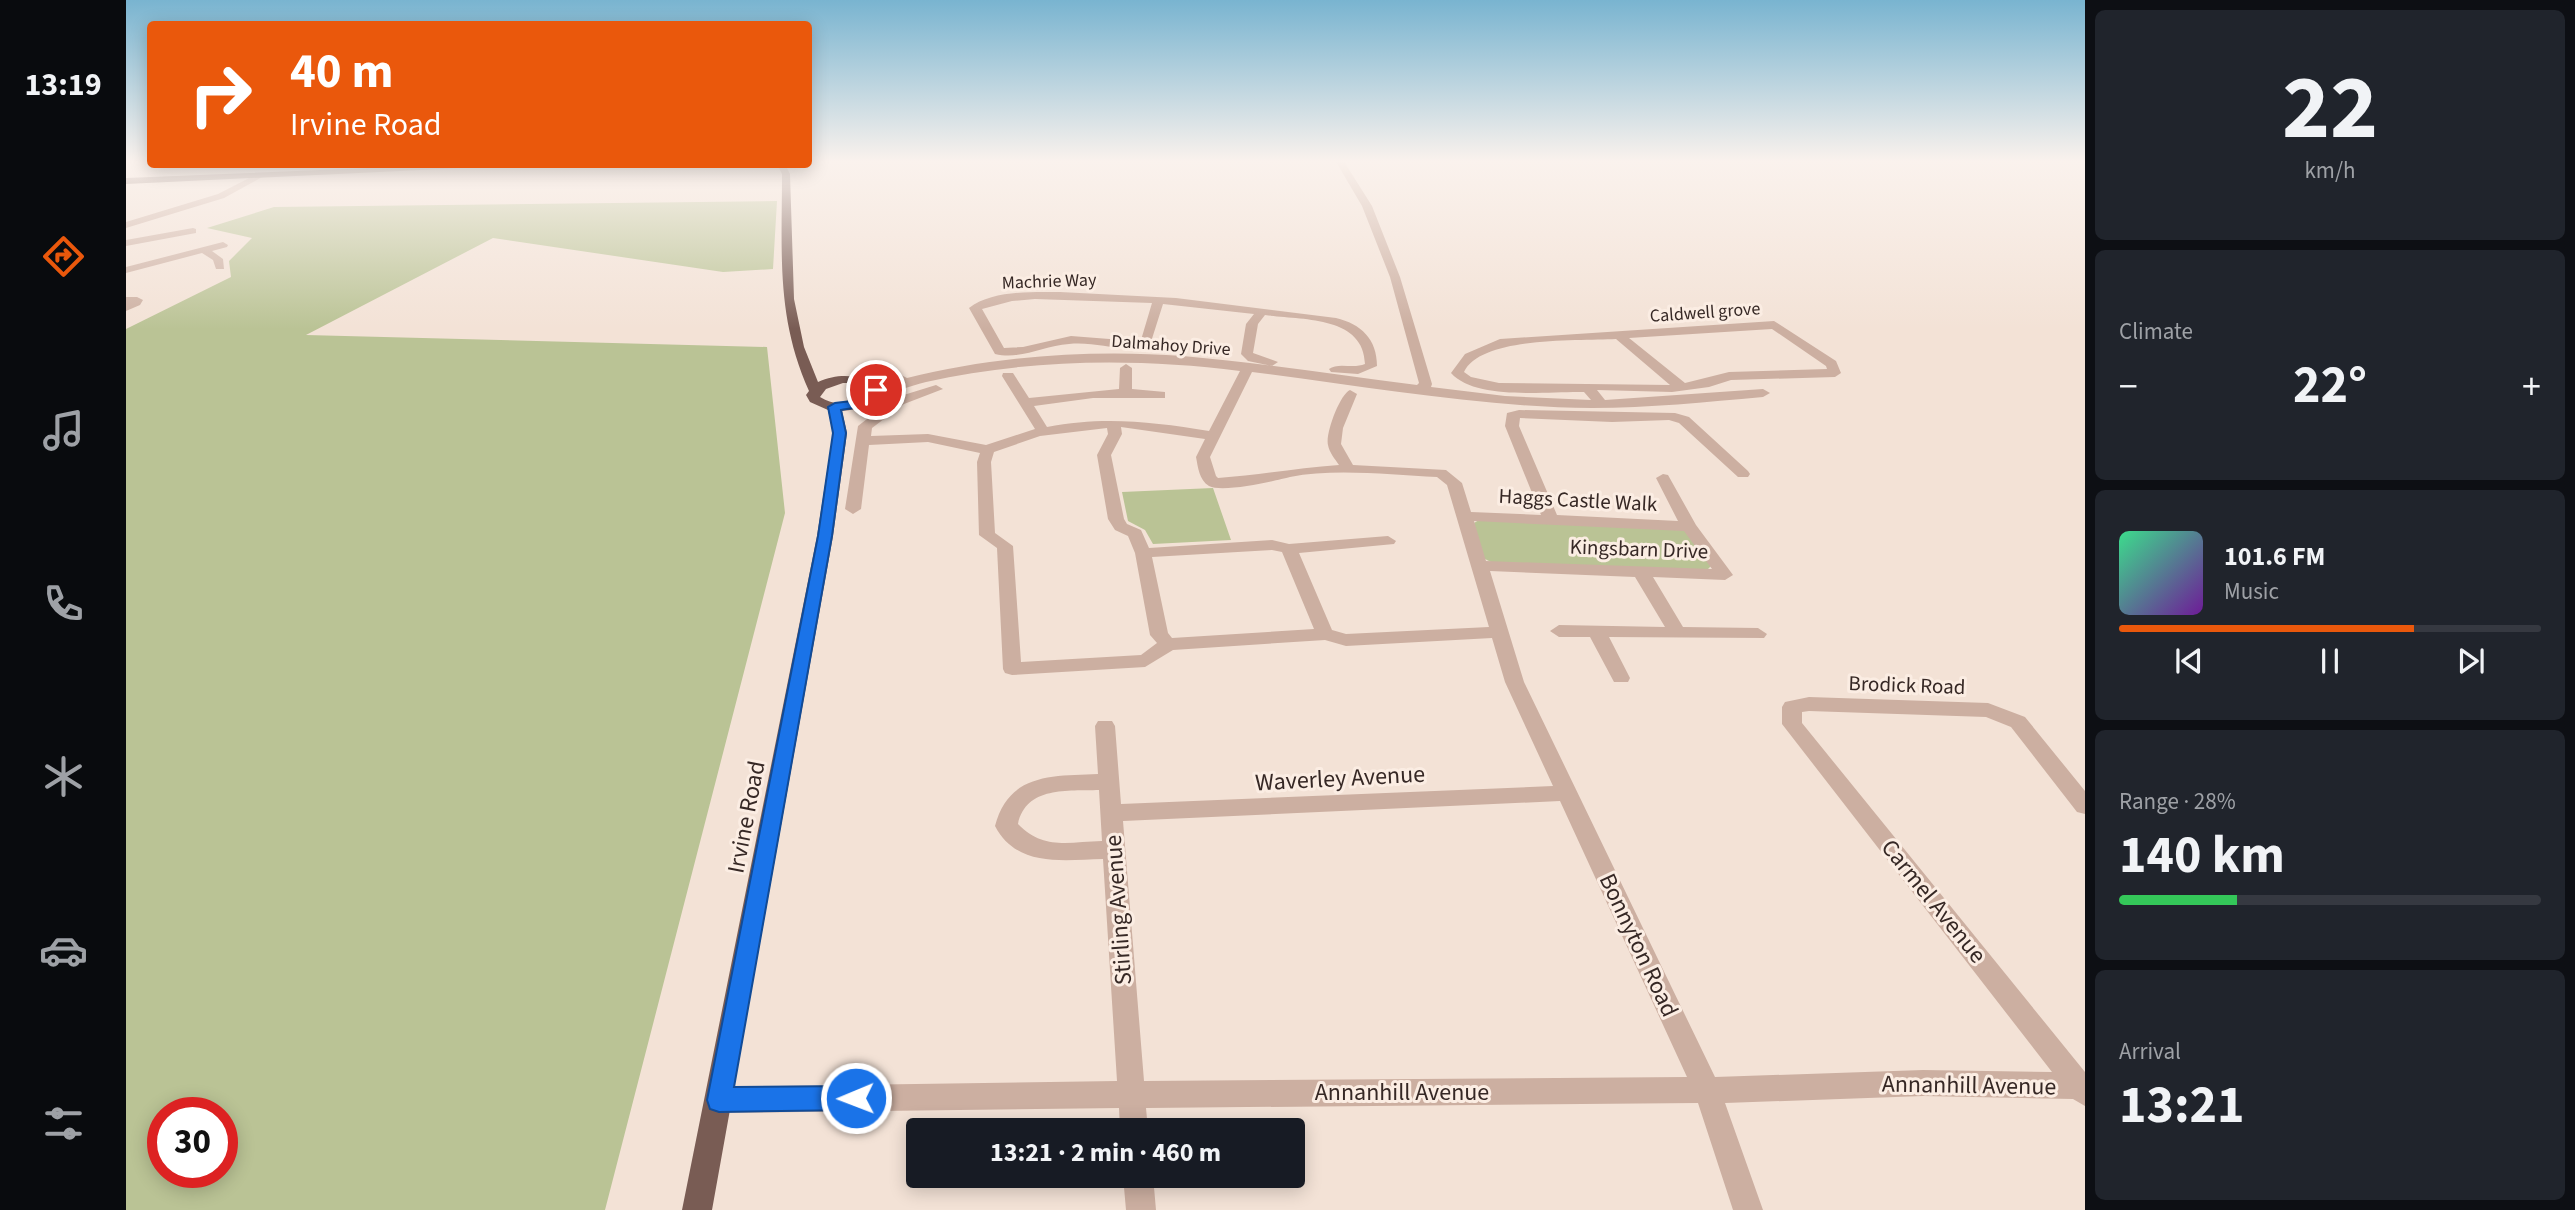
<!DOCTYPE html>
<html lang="en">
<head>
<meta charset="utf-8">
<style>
  body { margin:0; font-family:"Source Sans 3",sans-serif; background:#20242c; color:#f1f3f6; height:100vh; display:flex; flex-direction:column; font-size:26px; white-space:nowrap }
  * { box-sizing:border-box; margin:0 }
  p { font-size:23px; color:#9ea1a6 }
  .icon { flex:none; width:38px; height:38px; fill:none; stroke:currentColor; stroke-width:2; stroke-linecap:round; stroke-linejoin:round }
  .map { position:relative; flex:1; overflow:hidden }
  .drawer { display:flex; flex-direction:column; gap:10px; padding:10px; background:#0d0f14; width:490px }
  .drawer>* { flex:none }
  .banner { position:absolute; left:21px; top:21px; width:665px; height:147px; border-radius:7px; box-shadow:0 4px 18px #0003; background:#ea580c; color:#fff; overflow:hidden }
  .speed { position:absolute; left:21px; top:1097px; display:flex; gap:14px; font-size:35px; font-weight:700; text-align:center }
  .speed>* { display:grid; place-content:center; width:91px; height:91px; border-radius:50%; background:#171b24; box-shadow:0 4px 18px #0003; line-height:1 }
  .speed .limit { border:10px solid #d22; background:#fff; color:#111 }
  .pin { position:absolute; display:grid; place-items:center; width:60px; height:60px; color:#fff; margin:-30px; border:4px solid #fff; border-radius:50%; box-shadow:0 2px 7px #0007 }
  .me { position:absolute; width:77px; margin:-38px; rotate:269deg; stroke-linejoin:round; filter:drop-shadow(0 0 5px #0008) }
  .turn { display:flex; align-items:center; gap:24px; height:147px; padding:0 28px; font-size:32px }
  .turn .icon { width:91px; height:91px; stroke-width:2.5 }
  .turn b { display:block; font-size:49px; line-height:60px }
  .big { font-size:52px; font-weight:700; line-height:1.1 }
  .drawer .tile { flex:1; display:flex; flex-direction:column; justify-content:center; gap:10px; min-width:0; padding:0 24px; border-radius:10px; background:#20242c }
  .drawer .dial { align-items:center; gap:0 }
  .dial b { font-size:91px; line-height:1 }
  .song { display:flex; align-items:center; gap:21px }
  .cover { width:84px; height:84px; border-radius:10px; background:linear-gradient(135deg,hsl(150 70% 55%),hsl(280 70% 35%)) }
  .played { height:7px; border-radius:4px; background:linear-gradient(90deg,#ea580c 70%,#363941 70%) }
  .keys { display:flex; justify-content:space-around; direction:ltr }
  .heat { display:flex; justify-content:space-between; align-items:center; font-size:38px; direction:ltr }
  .charge { height:10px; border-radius:5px; background:linear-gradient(90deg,#34c759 28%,#363941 0) }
  .trip { position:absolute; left:780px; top:1118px; width:399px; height:70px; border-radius:7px; background:#171b24; box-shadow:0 4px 18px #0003; font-weight:700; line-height:70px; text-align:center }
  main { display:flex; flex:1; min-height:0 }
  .dock { display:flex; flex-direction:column; width:126px; justify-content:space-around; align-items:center; background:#090b0e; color:#9ea1a6 }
  .dock .icon { width:49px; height:49px }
  .dock .on { color:#ea580c }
  .dock b { font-size:32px; color:#f1f3f6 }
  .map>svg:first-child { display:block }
</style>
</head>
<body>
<main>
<nav class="dock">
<b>13:19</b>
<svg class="icon on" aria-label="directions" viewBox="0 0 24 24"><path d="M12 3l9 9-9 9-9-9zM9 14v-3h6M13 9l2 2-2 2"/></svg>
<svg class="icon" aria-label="music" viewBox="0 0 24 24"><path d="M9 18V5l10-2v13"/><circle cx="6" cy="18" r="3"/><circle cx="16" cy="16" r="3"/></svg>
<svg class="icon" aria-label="phone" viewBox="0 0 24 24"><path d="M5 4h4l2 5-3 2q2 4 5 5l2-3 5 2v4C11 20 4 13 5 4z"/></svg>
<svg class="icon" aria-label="climate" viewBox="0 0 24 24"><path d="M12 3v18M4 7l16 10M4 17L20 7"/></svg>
<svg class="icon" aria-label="car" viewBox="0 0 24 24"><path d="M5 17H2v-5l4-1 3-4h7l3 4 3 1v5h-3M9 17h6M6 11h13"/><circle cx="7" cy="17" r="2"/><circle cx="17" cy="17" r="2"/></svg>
<svg class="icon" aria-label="filters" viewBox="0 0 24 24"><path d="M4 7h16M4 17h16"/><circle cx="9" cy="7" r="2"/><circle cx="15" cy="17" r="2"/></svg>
</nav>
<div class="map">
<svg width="1959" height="1210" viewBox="0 0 1959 1210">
  <rect width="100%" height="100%" fill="#f3e2d6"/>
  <path fill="#bac395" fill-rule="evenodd" d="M 651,201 L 647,269 L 597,272 L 367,238 L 180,335 L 641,347 L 659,513 L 479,1210 L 0,1210 L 0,329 L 105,277 L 103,261 L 126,238 L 81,228 L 148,207 ZM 37,1113 L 96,1113 L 96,1172 L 37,1172 Z
    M 1087,488 L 1105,540 L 1027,544 L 1019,530 L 1002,521 L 996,492 Z
    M 1353,520 L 1559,530 L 1585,566 L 1581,570 L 1365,562 L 1355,557 L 1348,523 Z"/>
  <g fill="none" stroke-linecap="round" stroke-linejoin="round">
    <path fill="#ccafa1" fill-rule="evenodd" d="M 1209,160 L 1217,160 L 1246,206 L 1274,277 L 1306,384 L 1305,387 L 1379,396 L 1465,400 L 1458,392 C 1422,391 1350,401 1325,373 L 1339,354 L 1374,339 L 1648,321 L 1710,361 L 1715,373 L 1709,377 L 1605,380 L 1583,387 L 1546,392 L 1471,390 L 1479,400 L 1637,389 L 1644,393 L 1637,397 C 1580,402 1523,408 1466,408 C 1352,407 1238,386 1126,372 L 1084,457 L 1090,476 L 1092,478 C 1133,475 1172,468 1213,465 C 1209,459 1203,452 1202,445 C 1199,434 1214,394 1224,390 L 1231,394 L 1217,428 L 1215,444 L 1227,465 L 1320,470 L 1336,483 L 1345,512 L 1415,515 L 1379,426 L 1381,413 L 1393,410 L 1549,413 L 1563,417 L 1622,471 L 1624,474 L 1622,477 L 1612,477 L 1553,423 L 1543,420 L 1486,422 L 1394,418 L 1393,426 L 1431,515 L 1552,521 L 1530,478 L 1537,474 L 1542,475 L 1570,525 L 1607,575 L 1599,580 L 1527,577 L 1557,627 L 1632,628 L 1641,634 L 1638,638 L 1483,637 L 1504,678 L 1502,682 L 1488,682 L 1464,637 L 1433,637 L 1424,631 L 1433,625 L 1539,627 L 1509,577 L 1364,571 L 1398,682 L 1589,1077 L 1797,1070 L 1926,1072 L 1656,724 L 1656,707 L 1659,702 L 1683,697 L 1862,703 L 1899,717 L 1959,791 L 1959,814 L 1951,812 L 1885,727 L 1860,717 L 1683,711 L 1676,712 L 1676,723 L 1959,1072 L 1959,1106 L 1947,1099 L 1797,1096 L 1599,1103 L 1637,1210 L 1607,1210 L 1572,1103 L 1020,1108 L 1022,1130 L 994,1130 L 993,1108 L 593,1113 L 583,1109 L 579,1100 L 583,1091 L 593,1087 L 991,1081 L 977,859 C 937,860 891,868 869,826 C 883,773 926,776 972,774 L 969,726 L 972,721 L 986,721 L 989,726 L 995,804 L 1427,786 L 1379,682 L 1366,638 L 1220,646 L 1199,640 L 1047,650 L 1019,667 L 886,675 L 879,673 L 877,669 L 871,548 L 853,535 L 851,462 L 854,453 L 802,442 L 743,445 L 735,509 L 727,514 L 719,509 L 732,426 L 768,398 L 810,385 L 817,389 L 778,404 L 746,428 L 745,436 L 802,434 L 860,445 L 909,429 L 876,376 L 877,373 L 887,373 L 903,398 L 993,389 L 994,368 L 1000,364 L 1006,368 L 1006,389 L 1039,392 L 1039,398 L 967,398 L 908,406 L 921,427 C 978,416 1027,422 1083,431 L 1114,371 C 1009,358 903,359 800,382 C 782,386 766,394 749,399 L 744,398 L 744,392 L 766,383 L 733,383 L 733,377 L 738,376 L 775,375 L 781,378 C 869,356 966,349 1057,356 C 1135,363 1213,375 1291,385 L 1293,383 L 1264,277 L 1236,206 ZM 1646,329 L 1700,366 L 1701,369 L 1603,372 L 1559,383 L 1503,338 ZM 1490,339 L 1544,385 L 1373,383 L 1345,377 L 1338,372 C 1355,336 1453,341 1490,339 ZM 995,427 L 1079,439 L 1070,457 C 1072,467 1073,480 1083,486 C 1097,493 1148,481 1164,477 C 1209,468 1265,475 1311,477 L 1321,485 L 1363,627 L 1220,634 L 1206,630 L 1173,553 L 1268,544 L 1270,541 L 1262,536 L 1163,544 L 1146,540 L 1023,548 L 1015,530 L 1001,524 L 998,519 L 985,455 L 996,434 ZM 981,428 L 982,434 L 971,455 L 982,519 L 989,530 L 1002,536 L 1009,553 L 1024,635 L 1031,643 L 1015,655 L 895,662 L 887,546 L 869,533 L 865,462 L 868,452 L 914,436 ZM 1348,521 L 1558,531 L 1586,569 L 1360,561 ZM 1146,550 L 1156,552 L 1188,629 L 1046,638 L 1042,633 L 1026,557 ZM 973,790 L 976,841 C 942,842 917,850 892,824 C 900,786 942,791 973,790 ZM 1434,801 L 1561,1077 L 1018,1081 L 997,821 Z
      M 133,173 L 140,175 L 98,198 L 0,228 L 0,222 L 92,194 Z
      M 67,228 L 70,229 L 70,233 L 0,246 L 0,240 Z
      M 97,242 L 102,245 L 101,247 L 86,251 L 97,259 L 98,269 L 90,269 L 87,260 L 76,253 L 0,273 L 0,267 Z
      M 934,292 L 1050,298 L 1210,318 C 1235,324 1251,339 1251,366 L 1232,374 L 1205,372 L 1203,369 C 1212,362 1227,369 1239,364 C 1238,315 1174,320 1139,315 L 1132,324 L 1127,353 L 1152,362 L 1146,366 L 1122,361 L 1115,354 L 1120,324 L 1128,314 L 1037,304 L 1024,345 C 996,354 972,341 943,344 C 917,346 895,360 869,354 L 843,308 C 866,290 906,292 934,292 ZM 909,299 L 1026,303 L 1015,340 L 1009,341 L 945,336 L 897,347 L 878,348 L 856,309 L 886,301 Z
      M 0,297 L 11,297 L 17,300 L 14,305 L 0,311 Z
      M 997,1176 L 1027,1176 L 1030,1210 L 1000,1210 Z"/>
    <path fill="#795c54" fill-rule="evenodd" d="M 339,164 L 418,164 L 0,184 L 0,178 Z
      M 651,164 L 659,164 L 664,174 L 668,299 L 678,347 L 692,382 C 714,372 732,376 754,383 L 757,390 C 749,406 733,409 716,411 L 721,433 L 707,536 L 586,1210 L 556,1210 L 691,536 L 707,433 L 702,410 L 684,402 L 680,395 L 683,391 C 650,317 656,253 656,174 ZM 717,383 L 728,383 L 743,390 L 741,396 C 726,404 709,407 694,397 L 700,389 Z"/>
  </g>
  <linearGradient id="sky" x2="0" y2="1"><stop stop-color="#79b4d0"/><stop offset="0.49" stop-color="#faf2ed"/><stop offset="1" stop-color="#faf2ed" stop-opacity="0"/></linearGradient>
  <rect width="1959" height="329" fill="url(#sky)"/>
  <path fill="#1a73e8" stroke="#114b97" stroke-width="2" d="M 750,387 L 756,390 C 746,407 733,407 715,410 L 720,433 L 706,536 L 608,1087 L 730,1086 L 739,1089 L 743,1098 L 739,1106 L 730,1110 L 593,1112 L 584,1109 L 581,1100 L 692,536 L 707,433 L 702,407 L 709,403 L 734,400 Z"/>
  <g text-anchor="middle" stroke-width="6" stroke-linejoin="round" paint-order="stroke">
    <g font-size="18" fill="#362825" stroke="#fbede3">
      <text transform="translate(923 281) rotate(-2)" y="6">Machrie Way</text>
      <text transform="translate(1579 312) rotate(-4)" y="6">Caldwell grove</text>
      <text transform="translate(1045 345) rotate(4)" y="6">Dalmahoy Drive</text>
    </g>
    <g font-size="21" fill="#362825" stroke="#fbede3">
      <text transform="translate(1452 500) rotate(3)" y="7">Haggs Castle Walk</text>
      <text transform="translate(1513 549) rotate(2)" y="7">Kingsbarn Drive</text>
      <text transform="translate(1781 685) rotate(2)" y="7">Brodick Road</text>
    </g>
    <g font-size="24" fill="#362825" stroke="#fbede3">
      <text transform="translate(1214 778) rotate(-3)" y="8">Waverley Avenue</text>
      <text transform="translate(620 817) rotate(-79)" y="8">Irvine Road</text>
      <text transform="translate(1808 901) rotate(51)" y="8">Carmel Avenue</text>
      <text transform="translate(992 910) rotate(-94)" y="8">Stirling Avenue</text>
      <text transform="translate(1513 945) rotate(65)" y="8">Bonnyton Road</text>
      <text transform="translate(1843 1085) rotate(1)" y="8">Annanhill Avenue</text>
      <text x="1276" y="1100">Annanhill Avenue</text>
    </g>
  </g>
</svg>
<div class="speed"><div class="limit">30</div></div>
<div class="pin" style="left:750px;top:390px;background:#d93025"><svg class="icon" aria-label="arrive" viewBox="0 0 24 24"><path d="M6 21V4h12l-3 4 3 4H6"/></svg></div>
<svg class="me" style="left:730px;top:1098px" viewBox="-20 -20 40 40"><circle r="17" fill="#1a73e8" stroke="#fff" stroke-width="3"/><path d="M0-11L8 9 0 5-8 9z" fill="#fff"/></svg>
<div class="trip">13:21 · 2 min · 460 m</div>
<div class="banner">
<div class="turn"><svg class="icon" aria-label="right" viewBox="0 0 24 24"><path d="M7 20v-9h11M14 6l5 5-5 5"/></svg><div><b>40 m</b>Irvine Road</div></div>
</div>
</div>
<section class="drawer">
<div class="tile dial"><b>22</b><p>km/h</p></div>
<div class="tile"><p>Climate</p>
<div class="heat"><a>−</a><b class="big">22°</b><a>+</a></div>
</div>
<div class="tile">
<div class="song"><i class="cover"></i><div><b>101.6 FM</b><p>Music</p></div></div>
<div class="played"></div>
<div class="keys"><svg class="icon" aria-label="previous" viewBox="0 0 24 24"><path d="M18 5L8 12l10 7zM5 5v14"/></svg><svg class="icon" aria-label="pause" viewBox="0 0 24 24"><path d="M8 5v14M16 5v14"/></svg><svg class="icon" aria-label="next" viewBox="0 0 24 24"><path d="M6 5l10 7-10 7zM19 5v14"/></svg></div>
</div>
<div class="tile"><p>Range · 28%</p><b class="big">140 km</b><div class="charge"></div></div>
<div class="tile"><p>Arrival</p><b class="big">13:21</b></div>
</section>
</main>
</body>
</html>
